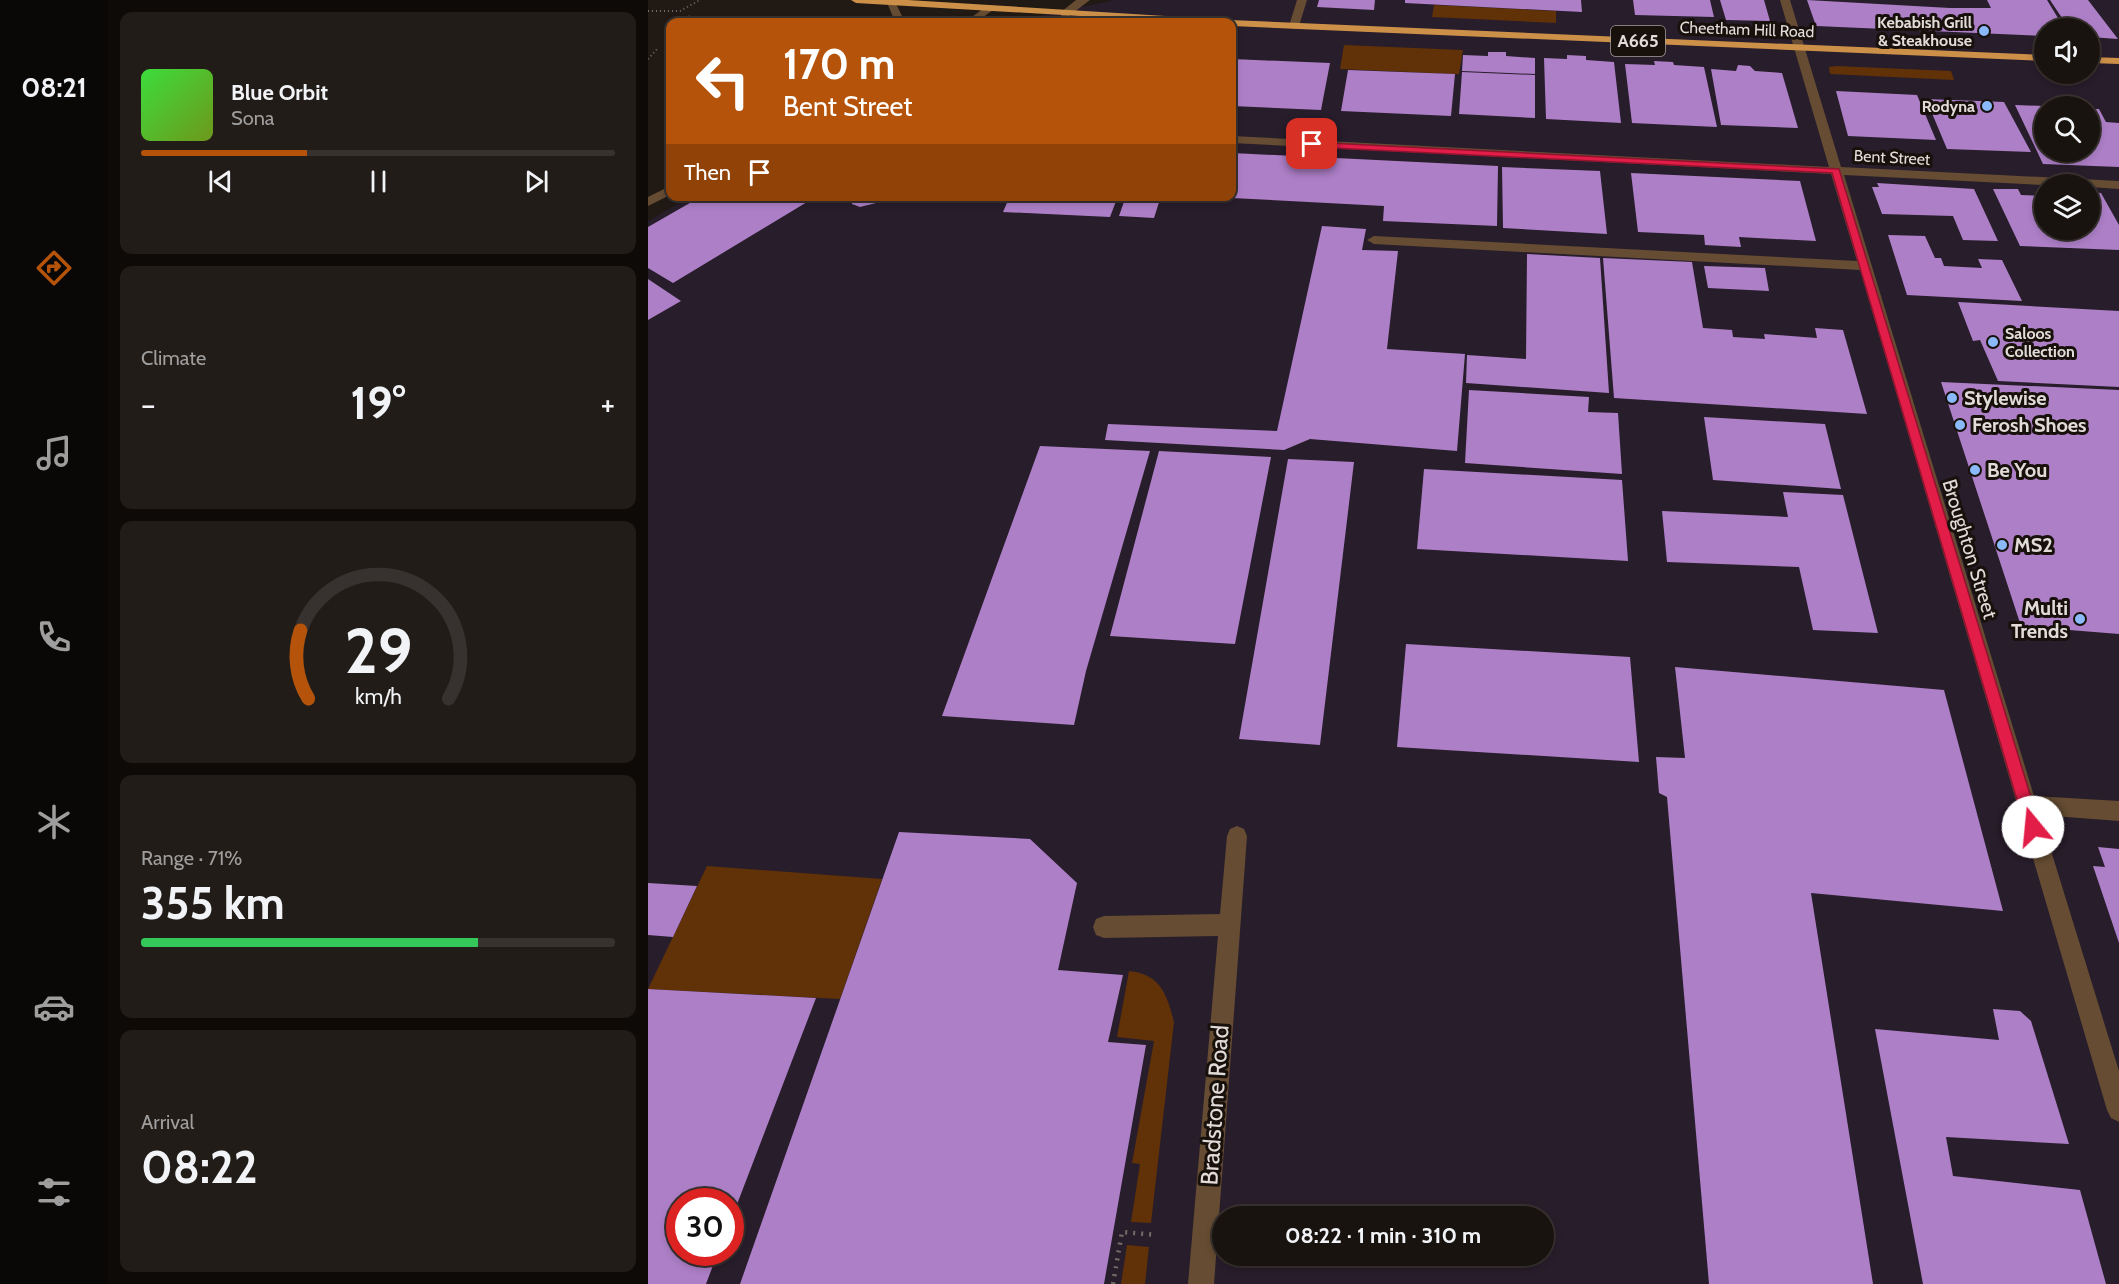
<!DOCTYPE html>
<html lang="en">
<head>
<meta charset="utf-8">
<style>
  body { margin:0; font-family:Cabin,sans-serif; background:#221c18; color:#f1f3f6; height:100vh; display:flex; flex-direction:column; font-size:22px; white-space:nowrap }
  * { box-sizing:border-box; margin:0 }
  p { font-size:20px; color:#9f9e9e }
  .icon { flex:none; width:33px; height:33px; fill:none; stroke:currentColor; stroke-width:2; stroke-linecap:round; stroke-linejoin:round }
  .map { position:relative; flex:1; overflow:hidden }
  .sheet { display:flex; flex-direction:column; gap:12px; padding:12px; background:#0e0a08; width:540px }
  .sheet>* { flex:none }
  .top-card { position:absolute; left:18px; top:18px; width:570px; height:183px; border-radius:12px; box-shadow:0 3px 9px #0003,0 0 0 2px #37322f; background:#b45309; color:#fff; overflow:hidden }
  .tools { position:absolute; left:1386px; top:18px; display:grid; gap:12px }
  .tools a { display:grid; place-items:center; width:66px; height:66px; border-radius:50%; background:#19130f; box-shadow:0 3px 9px #0003,0 0 0 2px #37322f; font-size:30px }
  .speed { position:absolute; left:18px; top:1188px; display:flex; gap:12px; font-size:30px; font-weight:700; text-align:center }
  .speed>* { display:grid; place-content:center; width:78px; height:78px; border-radius:50%; background:#19130f; box-shadow:0 3px 9px #0003,0 0 0 2px #37322f; line-height:1 }
  .speed .limit { border:9px solid #d22; background:#fff; color:#111 }
  .pin { position:absolute; display:grid; place-items:center; width:51px; height:51px; color:#fff; margin:-26px; border-radius:12px; box-shadow:0 3px 9px #0006 }
  .me { position:absolute; width:66px; margin:-33px; rotate:343deg; stroke-linejoin:round; filter:drop-shadow(0 0 4px #0008) }
  .turn { display:flex; align-items:center; gap:21px; height:126px; padding:0 18px; font-size:27px }
  .turn .icon { width:78px; height:78px; stroke-width:2.5 }
  .turn b { display:block; font-size:42px; line-height:51px }
  .then { display:flex; align-items:center; height:57px; padding:0 18px; background:#0003; gap:12px; font-size:22px }
  .big { font-size:45px; font-weight:800; line-height:1.1 }
  .sheet .tile { flex:1; display:flex; flex-direction:column; justify-content:center; gap:9px; min-width:0; padding:0 21px; border-radius:12px; background:#221c18 }
  .sheet .dial { align-items:center; gap:0 }
  .dial svg { height:156px; overflow:visible; fill:none; stroke:#37322f; stroke-width:7; stroke-linecap:round; text-anchor:middle }
  .dial text { fill:#f1f3f6; stroke:none }
  .song { display:flex; align-items:center; gap:18px }
  .cover { width:72px; height:72px; border-radius:9px; background:linear-gradient(135deg,hsl(120 70% 55%),hsl(80 70% 35%)) }
  .played { height:6px; border-radius:3px; background:linear-gradient(90deg,#b45309 35%,#37322f 35%) }
  .keys { display:flex; justify-content:space-around; direction:ltr }
  .heat { display:flex; justify-content:space-between; align-items:center; font-size:33px; direction:ltr }
  .charge { height:9px; border-radius:4px; background:linear-gradient(90deg,#34c759 71%,#37322f 0) }
  .trip { position:absolute; left:564px; top:1206px; width:342px; height:60px; border-radius:30px; background:#19130f; box-shadow:0 3px 9px #0003,0 0 0 2px #37322f; font-weight:800; line-height:60px; text-align:center }
  main { display:flex; flex:1; min-height:0 }
  .tabs { display:flex; flex-direction:column; width:108px; justify-content:space-around; align-items:center; background:#0a0806; color:#9f9e9e }
  .tabs .icon { width:42px; height:42px }
  .tabs .selected { color:#b45309 }
  .tabs b { font-size:27px; color:#f1f3f6 }
  .map>svg:first-child { display:block }
</style>
</head>
<body>
<main>
<nav class="tabs">
<b>08:21</b>
<svg class="icon selected" aria-label="directions" viewBox="0 0 24 24"><path d="M12 3l9 9-9 9-9-9zM9 14v-3h6M13 9l2 2-2 2"/></svg>
<svg class="icon" aria-label="music" viewBox="0 0 24 24"><path d="M9 18V5l10-2v13"/><circle cx="6" cy="18" r="3"/><circle cx="16" cy="16" r="3"/></svg>
<svg class="icon" aria-label="phone" viewBox="0 0 24 24"><path d="M5 4h4l2 5-3 2q2 4 5 5l2-3 5 2v4C11 20 4 13 5 4z"/></svg>
<svg class="icon" aria-label="climate" viewBox="0 0 24 24"><path d="M12 3v18M4 7l16 10M4 17L20 7"/></svg>
<svg class="icon" aria-label="car" viewBox="0 0 24 24"><path d="M5 17H2v-5l4-1 3-4h7l3 4 3 1v5h-3M9 17h6M6 11h13"/><circle cx="7" cy="17" r="2"/><circle cx="17" cy="17" r="2"/></svg>
<svg class="icon" aria-label="filters" viewBox="0 0 24 24"><path d="M4 7h16M4 17h16"/><circle cx="9" cy="7" r="2"/><circle cx="15" cy="17" r="2"/></svg>
</nav>
<section class="sheet">
<div class="tile">
<div class="song"><i class="cover"></i><div><b>Blue Orbit</b><p>Sona</p></div></div>
<div class="played"></div>
<div class="keys"><svg class="icon" aria-label="previous" viewBox="0 0 24 24"><path d="M18 5L8 12l10 7zM5 5v14"/></svg><svg class="icon" aria-label="pause" viewBox="0 0 24 24"><path d="M8 5v14M16 5v14"/></svg><svg class="icon" aria-label="next" viewBox="0 0 24 24"><path d="M6 5l10 7-10 7zM19 5v14"/></svg></div>
</div>
<div class="tile"><p>Climate</p>
<div class="heat"><a>−</a><b class="big">19°</b><a>+</a></div>
</div>
<div class="tile dial"><svg viewBox="0 0 100 80">
<path d="M14 69A42 42 0 1 1 86 69"/>
<path d="M14 69A42 42 0 0 1 10 34" stroke="#b45309"/>
<text x="50" y="56" font-size="32" font-weight="700">29</text>
<text x="50" y="72" font-size="11">km/h</text>
</svg></div>
<div class="tile"><p>Range · 71%</p><b class="big">355 km</b><div class="charge"></div></div>
<div class="tile"><p>Arrival</p><b class="big">08:22</b></div>
</section>
<div class="map">
<svg width="1471" height="1284" viewBox="0 0 1471 1284">
  <rect width="100%" height="100%" fill="#211914"/>
  <path fill="#281d2b" fill-rule="evenodd" d="M 466,0 L 1471,0 L 1471,1284 L 0,1284 L 0,221 L 44,196 L 584,196 L 584,22 L 365,22 ZM 1396,28 L 1442,28 L 1442,74 L 1396,74 ZM 1396,106 L 1442,106 L 1442,152 L 1396,152 ZM 1396,184 L 1442,184 L 1442,230 L 1396,230 ZM 32,1202 L 82,1202 L 82,1252 L 32,1252 ZM 574,1216 L 896,1216 L 896,1256 L 574,1256 Z"/>
  <path fill="#613108" d="M 786,5 L 908,11 L 908,23 L 784,17 Z
    M 696,45 L 814,50 L 815,50 L 811,74 L 807,74 L 692,69 Z
    M 1188,66 L 1303,71 L 1306,80 L 1182,74 L 1181,67 Z
    M 59,866 L 234,879 L 192,999 L 0,989 Z
    M 481,971 C 512,974 519,994 526,1022 L 503,1223 L 483,1222 L 492,1164 L 484,1163 L 506,1041 L 469,1037 Z
    M 479,1245 L 501,1247 L 497,1284 L 473,1284 Z"/>
  <path fill="#ad7fc7" d="M 671,0 L 727,0 L 726,10 L 669,7 Z
    M 757,0 L 933,0 L 934,12 L 757,3 Z
    M 985,0 L 1062,0 L 1066,17 L 987,15 Z
    M 1072,0 L 1116,0 L 1122,21 L 1078,20 Z
    M 1159,0 L 1302,8 L 1343,8 L 1339,0 L 1399,0 L 1410,18 L 1414,18 L 1402,0 L 1440,0 L 1470,39 L 1442,37 L 1442,28 L 1396,28 L 1396,36 L 1168,26 Z
    M 840,52 L 858,52 L 858,56 L 887,58 L 887,74 L 814,71 L 815,55 L 840,56 Z
    M 919,55 L 938,56 L 938,60 L 966,62 L 973,123 L 898,119 L 896,58 L 919,59 Z
    M 584,59 L 682,63 L 673,110 L 584,106 Z
    M 1006,61 L 1025,62 L 1026,65 L 1056,67 L 1069,127 L 984,123 L 977,64 L 1007,65 Z
    M 1090,65 L 1102,66 L 1107,71 L 1134,73 L 1150,128 L 1073,125 L 1063,69 L 1088,71 Z
    M 700,70 L 807,74 L 803,116 L 693,111 Z
    M 814,72 L 887,75 L 887,118 L 811,114 Z
    M 1188,91 L 1269,95 L 1288,140 L 1200,136 Z
    M 1278,99 L 1356,102 L 1383,152 L 1299,149 Z
    M 1367,105 L 1396,106 L 1396,152 L 1442,152 L 1442,109 L 1451,109 L 1458,122 L 1471,123 L 1471,167 L 1395,164 Z
    M 584,153 L 850,166 L 849,226 L 735,221 L 736,206 L 584,198 Z
    M 854,167 L 952,171 L 959,234 L 855,228 Z
    M 983,173 L 1152,181 L 1168,241 L 1091,237 L 1093,247 L 1057,245 L 1056,235 L 990,232 Z
    M 1229,183 L 1326,189 L 1350,241 L 1315,240 L 1305,216 L 1234,214 L 1224,187 L 1231,187 Z
    M 1345,189 L 1370,189 L 1373,195 L 1396,196 L 1396,230 L 1442,230 L 1442,192 L 1453,193 L 1471,225 L 1471,250 L 1372,246 Z
    M 54,196 L 169,196 L 25,283 L 0,268 L 0,227 Z
    M 203,196 L 233,196 L 228,203 L 212,207 L 204,204 Z
    M 303,196 L 349,196 L 347,201 Z
    M 362,196 L 470,196 L 462,217 L 355,212 Z
    M 478,196 L 513,196 L 506,218 L 471,216 Z
    M 674,226 L 718,229 L 714,250 L 750,251 L 739,349 L 817,354 L 809,451 L 662,439 L 636,450 L 457,440 L 460,424 L 629,431 Z
    M 1240,235 L 1277,236 L 1287,258 L 1293,258 L 1296,266 L 1334,268 L 1330,259 L 1354,260 L 1374,301 L 1259,295 Z
    M 879,254 L 952,258 L 961,393 L 818,383 L 819,355 L 878,359 Z
    M 955,258 L 1044,262 L 1055,328 L 1084,330 L 1085,337 L 1117,339 L 1116,334 L 1169,338 L 1167,328 L 1195,330 L 1219,414 L 966,398 Z
    M 1056,266 L 1117,268 L 1121,291 L 1060,288 Z
    M 0,279 L 33,301 L 0,320 Z
    M 1310,302 L 1471,311 L 1471,387 L 1350,381 L 1332,340 L 1325,341 Z
    M 1293,382 L 1471,390 L 1471,634 L 1373,626 Z
    M 821,390 L 941,397 L 940,412 L 970,413 L 974,474 L 817,463 Z
    M 1056,417 L 1177,424 L 1193,489 L 1065,480 Z
    M 392,446 L 502,451 L 438,671 L 426,725 L 294,716 Z
    M 511,451 L 623,457 L 587,644 L 462,636 Z
    M 640,459 L 706,462 L 672,745 L 591,739 Z
    M 776,469 L 974,480 L 980,561 L 769,549 Z
    M 1135,492 L 1195,495 L 1230,633 L 1165,630 L 1151,567 L 1019,562 L 1014,511 L 1140,517 Z
    M 758,644 L 982,657 L 991,762 L 749,747 Z
    M 1027,667 L 1296,690 L 1355,911 L 1163,893 L 1225,1284 L 1061,1284 L 1019,797 L 1011,793 L 1008,757 L 1037,758 Z
    M 251,832 L 382,839 L 429,883 L 410,970 L 475,975 L 460,1042 L 498,1045 L 456,1284 L 92,1284 Z
    M 1450,847 L 1471,849 L 1471,943 L 1445,866 L 1457,867 Z
    M 0,883 L 49,886 L 25,937 L 0,935 Z
    M 0,989 L 168,998 L 83,1220 L 82,1202 L 32,1202 L 32,1252 L 70,1252 L 58,1284 L 0,1284 Z
    M 1345,1009 L 1372,1011 L 1383,1021 L 1421,1144 L 1298,1137 L 1305,1176 L 1432,1190 L 1458,1284 L 1275,1284 L 1227,1029 L 1351,1040 Z"/>
  <g fill="none" stroke-linecap="round" stroke-linejoin="round">
    <path stroke="#746c68" stroke-width="2" stroke-dasharray="1 3" stroke-linecap="butt" d="M 0,11 L 32,11 L 52,0
      M 35,22 L 43,15
      M 0,59 L 10,48"/>
    <path stroke="#746c68" stroke-width="4.5" stroke-dasharray="2 6" stroke-linecap="butt" d="M 465,1284 L 474,1232 L 509,1235"/>
    <path fill="#654c32" fill-rule="evenodd" d="M 238,0 L 246,0 L 257,22 L 247,22 Z
      M 428,0 L 442,0 L 421,16 L 413,16 L 413,12 Z
      M 649,0 L 659,0 L 651,26 L 646,29 L 641,26 Z
      M 1132,0 L 1142,0 L 1193,167 L 1471,181 L 1471,189 L 1442,187 L 1442,184 L 1396,185 L 1196,175 L 1386,796 L 1471,801 L 1471,821 L 1392,815 L 1471,1071 L 1471,1122 L 1463,1118 L 1459,1110 L 1212,270 L 726,244 L 719,240 L 726,236 L 1209,261 L 1183,174 L 584,143 L 584,136 L 1181,167 Z
      M 339,6 L 348,8 L 328,22 L 317,22 Z
      M 22,186 L 22,195 L 0,206 L 0,197 Z
      M 589,826 L 596,829 L 599,836 L 566,1284 L 540,1284 L 570,936 L 456,938 L 448,935 L 445,927 L 448,919 L 456,916 L 572,914 L 579,836 L 582,829 Z"/>
    <path fill="#cd9049" fill-rule="evenodd" d="M 203,0 L 260,0 L 582,20 L 1396,55 L 1396,61 L 584,26 L 584,22 L 534,22 L 208,3 Z
      M 1442,57 L 1471,58 L 1471,64 L 1442,63 Z"/>
  </g>
  <path fill="#e11d48" stroke="#92132f" stroke-width="1.5" d="M 660,142 L 1191,169 L 1392,827 L 1390,833 L 1385,835 L 1379,833 L 1377,827 L 1184,173 L 664,147 L 659,144 Z"/>
  <g fill="#8abafc" stroke="#17100b" stroke-width="2">
    <circle cx="1336" cy="31" r="6"/>
    <circle cx="1339" cy="106" r="6"/>
    <circle cx="1345" cy="342" r="6"/>
    <circle cx="1304" cy="398" r="6"/>
    <circle cx="1312" cy="425" r="6"/>
    <circle cx="1327" cy="470" r="6"/>
    <circle cx="1354" cy="545" r="6"/>
    <circle cx="1432" cy="619" r="6"/>
  </g>
  <g text-anchor="middle" stroke-width="6" stroke-linejoin="round" paint-order="stroke">
    <g font-size="16" font-weight="bold" fill="#e2dcd8" stroke="#17100b" text-anchor="end">
      <text x="1324" y="28">Kebabish Grill<tspan x="1324" dy="18">&amp; Steakhouse</tspan></text>
      <text x="1327" y="112">Rodyna</text>
      <text x="1357" y="339" text-anchor="start">Saloos<tspan x="1357" dy="18">Collection</tspan></text>
    </g>
    <g font-size="16" fill="#e2dcd8" stroke="#17100b">
      <text transform="translate(1099 29) rotate(2)" y="6">Cheetham Hill Road</text>
      <text transform="translate(1244 157) rotate(3)" y="6">Bent Street</text>
    </g>
    <rect fill="#17100b" stroke="#a59f9a" stroke-width="1.5" x="963" y="26" width="54" height="30" rx="4.5"/>
    <g font-size="18" font-weight="bold" fill="#e2dcd8">
      <text x="990" y="47">A665</text>
    </g>
    <g font-size="20" font-weight="bold" fill="#e2dcd8" stroke="#17100b" text-anchor="start">
      <text x="1316" y="405">Stylewise</text>
      <text x="1324" y="432">Ferosh Shoes</text>
      <text x="1339" y="477">Be You</text>
      <text x="1366" y="552">MS2</text>
      <text x="1420" y="615" text-anchor="end">Multi<tspan x="1420" dy="23">Trends</tspan></text>
    </g>
    <g font-size="20" fill="#e2dcd8" stroke="#17100b">
      <text transform="translate(1322 549) rotate(73)" y="7">Broughton Street</text>
    </g>
    <g font-size="24" fill="#e2dcd8" stroke="#17100b">
      <text transform="translate(567 1105) rotate(-86)" y="8">Bradstone Road</text>
    </g>
  </g>
</svg>
<div class="tools">
<a><svg class="icon" aria-label="sound" viewBox="0 0 24 24"><path d="M4 9h4l5-4v14l-5-4H4zM17 9q2 3 0 6"/></svg></a>
<a><svg class="icon" aria-label="search" viewBox="0 0 24 24"><circle cx="10" cy="10" r="6"/><path d="M15 15l6 6"/></svg></a>
<a><svg class="icon" aria-label="layers" viewBox="0 0 24 24"><path d="M12 4l9 5-9 5-9-5zM3 14l9 5 9-5"/></svg></a>
</div>
<div class="speed"><div class="limit">30</div></div>
<div class="pin" style="left:664px;top:144px;background:#d93025"><svg class="icon" aria-label="arrive" viewBox="0 0 24 24"><path d="M6 21V4h12l-3 4 3 4H6"/></svg></div>
<svg class="me" style="left:1385px;top:827px" viewBox="-20 -20 40 40"><circle r="19" fill="#fff"/><path d="M0-13L10 11 0 6-10 11z" fill="#e11d48"/></svg>
<div class="trip">08:22 · 1 min · 310 m</div>
<div class="top-card">
<div class="turn"><svg class="icon" aria-label="left" viewBox="0 0 24 24"><path d="M17 20v-9H6M10 6l-5 5 5 5"/></svg><div><b>170 m</b>Bent Street</div></div>
<div class="then">Then<svg class="icon" aria-label="arrive" viewBox="0 0 24 24"><path d="M6 21V4h12l-3 4 3 4H6"/></svg></div>
</div>
</div>
</main>
</body>
</html>
